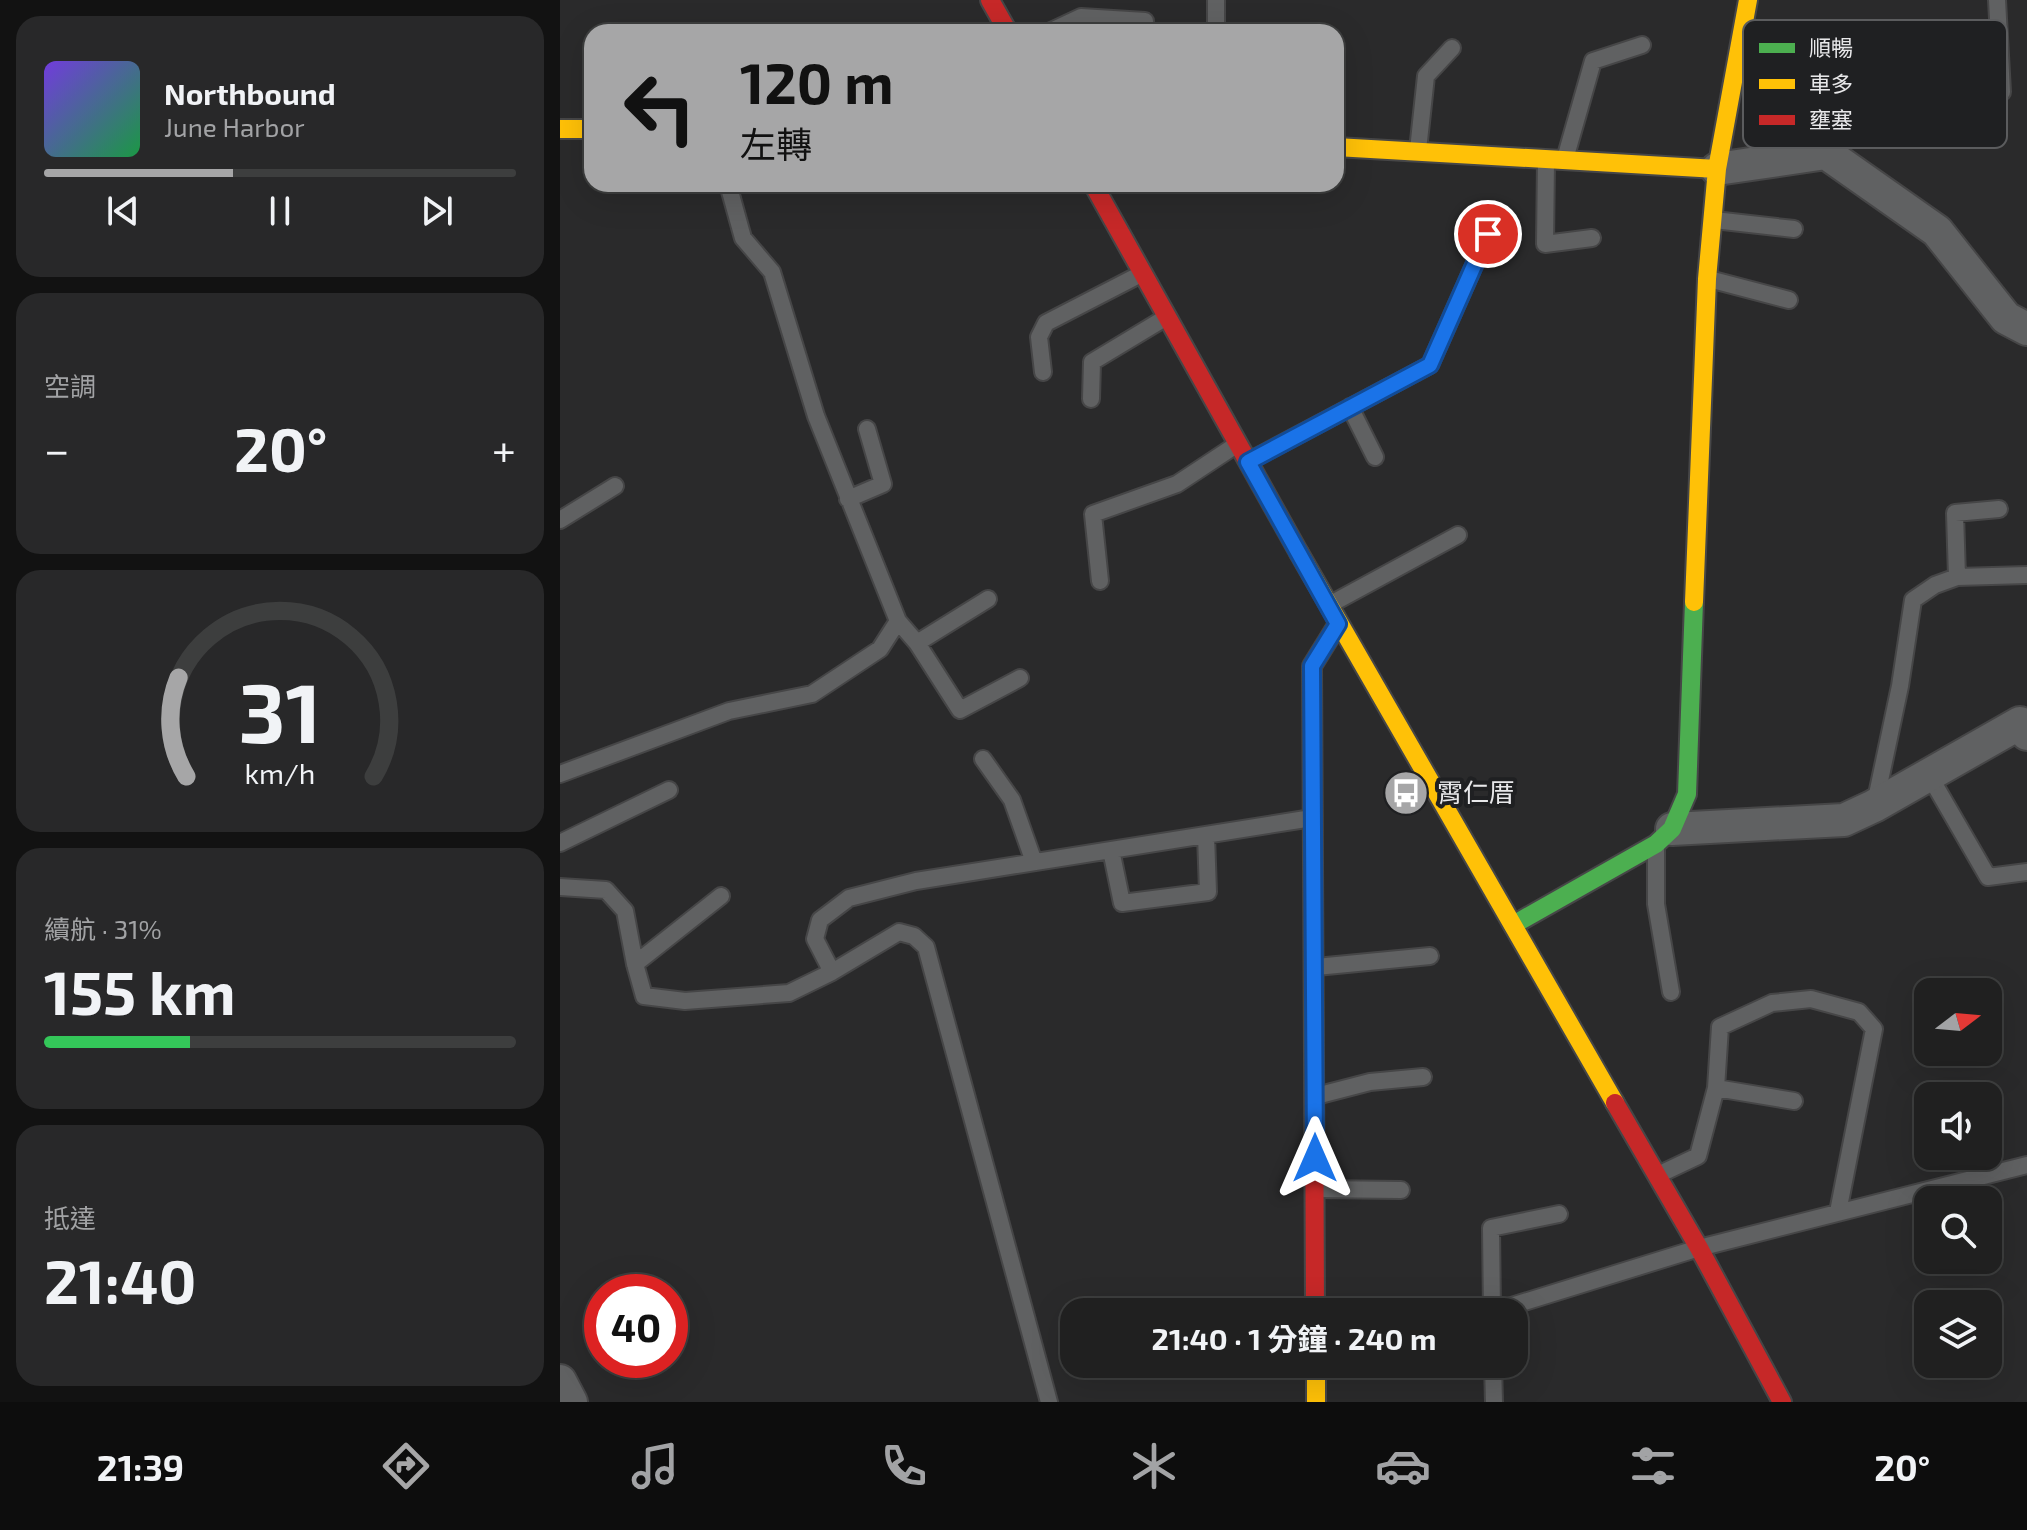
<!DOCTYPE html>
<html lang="zh-TW">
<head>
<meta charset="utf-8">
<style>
  body { margin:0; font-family:"Exo 2","Noto Sans TC",sans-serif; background:#282829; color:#f1f3f6; height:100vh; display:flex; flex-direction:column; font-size:30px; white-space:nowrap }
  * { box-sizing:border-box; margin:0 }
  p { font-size:26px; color:#a2a3a5 }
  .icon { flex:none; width:44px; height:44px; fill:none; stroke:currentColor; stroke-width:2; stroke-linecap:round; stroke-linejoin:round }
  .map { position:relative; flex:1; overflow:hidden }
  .panel { display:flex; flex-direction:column; gap:16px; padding:16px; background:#121212; width:560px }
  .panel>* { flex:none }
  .hud { position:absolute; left:24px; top:24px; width:760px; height:168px; border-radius:24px; box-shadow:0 8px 32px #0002,0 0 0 2px #3d3e3e; background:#a6a6a7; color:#111; overflow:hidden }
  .needle { width:52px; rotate:74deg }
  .controls { position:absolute; left:1354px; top:978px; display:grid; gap:16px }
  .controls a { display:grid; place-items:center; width:88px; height:88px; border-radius:16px; background:#202020; box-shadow:0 8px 32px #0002,0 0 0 2px #3d3e3e; font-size:40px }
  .speed { position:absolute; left:24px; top:1274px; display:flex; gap:16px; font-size:40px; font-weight:700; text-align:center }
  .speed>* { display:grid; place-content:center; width:104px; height:104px; border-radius:50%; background:#202020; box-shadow:0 8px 32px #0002,0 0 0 2px #3d3e3e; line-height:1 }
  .speed .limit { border:12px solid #d22; background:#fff; color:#111 }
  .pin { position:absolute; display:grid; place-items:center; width:68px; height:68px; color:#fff; margin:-34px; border:4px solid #fff; border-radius:50%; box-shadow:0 2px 8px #0007 }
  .me { position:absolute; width:88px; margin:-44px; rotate:0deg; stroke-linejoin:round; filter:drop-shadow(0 0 6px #0008) }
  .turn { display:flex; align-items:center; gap:28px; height:168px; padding:0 24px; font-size:36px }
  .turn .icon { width:104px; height:104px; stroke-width:2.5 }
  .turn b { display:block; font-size:56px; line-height:68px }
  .big { font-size:60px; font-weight:700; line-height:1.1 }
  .panel .tile { flex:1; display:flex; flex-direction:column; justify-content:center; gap:12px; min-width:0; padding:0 28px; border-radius:24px; background:#282829 }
  .panel .dial { align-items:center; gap:0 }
  .dial svg { height:208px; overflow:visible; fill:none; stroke:#3d3e3e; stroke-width:7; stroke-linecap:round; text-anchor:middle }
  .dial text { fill:#f1f3f6; stroke:none }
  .song { display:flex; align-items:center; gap:24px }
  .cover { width:96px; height:96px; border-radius:12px; background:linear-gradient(135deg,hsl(260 70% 55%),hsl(140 70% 35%)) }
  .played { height:8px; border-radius:4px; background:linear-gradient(90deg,#a6a6a7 40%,#3d3e3e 40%) }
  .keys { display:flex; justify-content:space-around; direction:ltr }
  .heat { display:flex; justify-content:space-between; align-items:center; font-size:44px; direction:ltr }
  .charge { height:12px; border-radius:6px; background:linear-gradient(90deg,#34c759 31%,#3d3e3e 0) }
  .trip { position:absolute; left:500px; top:1298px; width:468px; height:80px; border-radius:24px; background:#202020; box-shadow:0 8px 32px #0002,0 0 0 2px #3d3e3e; font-weight:700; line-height:80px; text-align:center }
  .menu { display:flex; height:128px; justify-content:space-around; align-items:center; background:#0d0d0d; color:#a2a3a5 }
  .menu .icon { width:56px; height:56px }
  .menu .on { color:#a6a6a7 }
  .menu b { font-size:36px; color:#f1f3f6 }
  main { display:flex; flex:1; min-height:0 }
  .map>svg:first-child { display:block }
</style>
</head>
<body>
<main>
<section class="panel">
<div class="tile">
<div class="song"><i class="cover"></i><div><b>Northbound</b><p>June Harbor</p></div></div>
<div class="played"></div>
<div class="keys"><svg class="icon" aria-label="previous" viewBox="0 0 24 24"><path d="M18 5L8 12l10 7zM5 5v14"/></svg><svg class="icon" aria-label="pause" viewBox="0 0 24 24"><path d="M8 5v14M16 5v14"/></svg><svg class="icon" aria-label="next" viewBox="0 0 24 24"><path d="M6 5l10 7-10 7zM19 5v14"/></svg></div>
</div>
<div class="tile"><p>空調</p>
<div class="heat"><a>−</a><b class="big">20°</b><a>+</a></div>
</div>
<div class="tile dial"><svg viewBox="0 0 100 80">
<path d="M14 69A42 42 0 1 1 86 69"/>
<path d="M14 69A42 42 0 0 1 11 31" stroke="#a6a6a7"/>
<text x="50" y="56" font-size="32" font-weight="700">31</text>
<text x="50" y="72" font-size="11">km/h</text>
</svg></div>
<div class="tile"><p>續航 · 31%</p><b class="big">155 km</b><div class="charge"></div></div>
<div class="tile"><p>抵達</p><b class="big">21:40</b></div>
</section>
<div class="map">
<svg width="1467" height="1402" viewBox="0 0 1467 1402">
  <rect width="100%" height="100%" fill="#2a2a2b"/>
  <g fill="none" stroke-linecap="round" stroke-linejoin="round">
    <g stroke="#464647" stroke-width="20">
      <path id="lane" d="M 1437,0 L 1442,92
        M 489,32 L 521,17 L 585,21
        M 656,32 L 656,0
        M 858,150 L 866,76 L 892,48
        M 1005,159 L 1033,61 L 1082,45
        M 986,161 L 985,244 L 1032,238
        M 1154,220 L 1234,229
        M 1149,279 L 1229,300
        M 483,372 L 479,337 L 486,323 L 581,274
        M 531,399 L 532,362 L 605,318
        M 790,407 L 815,457
        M 689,461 L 870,365 L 928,234
        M 288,499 L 323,484 L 307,429
        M 0,520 L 55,486
        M 1397,577 L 1395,513 L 1439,509
        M 540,581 L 533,514 L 617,484 L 676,445
        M 769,605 L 898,535
        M 338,621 L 357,643 L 428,599
        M 357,643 L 400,710 L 460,678
        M 423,759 L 452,800 L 474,862
        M 0,774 L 169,711 L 252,694 L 320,649 L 338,621 L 256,416 L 212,272 L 183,238 L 168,184
        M 1369,775 L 1428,877 L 1467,872
        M 1315,804 L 1340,686 L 1353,600 L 1375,585 L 1397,577 L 1467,575
        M 0,843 L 109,790
        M 551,850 L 562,903 L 648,892 L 646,835
        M 1096,850 L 1096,904 L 1111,992
        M 0,887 L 46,890 L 65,911 L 75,964 L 84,996 L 125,1001 L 229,993 L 272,972 L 339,932 L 354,936 L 366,947 L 489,1402
        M 75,964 L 161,896
        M 756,967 L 870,956
        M 272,972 L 255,939 L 260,920 L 289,898 L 356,881 L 752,818
        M 1156,1088 L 1160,1027 L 1212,1003 L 1251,999 L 1299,1012 L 1314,1029 L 1278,1212
        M 756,1096 L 810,1082 L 863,1077
        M 1100,1174 L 1138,1156 L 1156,1088 L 1234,1101
        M 756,1189 L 841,1190
        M 932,1312 L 1139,1248 L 1467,1165
        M 932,1312 L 931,1228 L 999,1214
        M 933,1364 L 934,1402"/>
    </g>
    <g stroke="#464647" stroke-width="36">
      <path id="street" d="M 1157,169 L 1266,153 L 1377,231 L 1446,318 L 1467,329
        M 1112,829 L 1284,820 L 1314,806 L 1460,723 L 1467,734
        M 0,1381 L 11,1402"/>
    </g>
    <g stroke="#464647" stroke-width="22">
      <path id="fast" d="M 953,925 L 1096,844 L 1112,829 L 1127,794 L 1134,602
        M 754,1058 L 752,666 L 778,624"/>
    </g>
    <g stroke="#464647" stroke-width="22">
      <path id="slow" d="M 0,129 L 32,129
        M 776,147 L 1157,169
        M 739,553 L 1055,1103
        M 1134,602 L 1147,279 L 1157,169 L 1188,0
        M 756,1364 L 756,1402"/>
    </g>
    <g stroke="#464647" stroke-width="22">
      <path id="jam" d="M 430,0 L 448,32
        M 533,184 L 739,553
        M 754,1058 L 755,1312
        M 1055,1103 L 1139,1248 L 1222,1402"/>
    </g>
    <use href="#lane" stroke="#606162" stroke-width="16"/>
    <use href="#street" stroke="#606162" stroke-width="32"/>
    <use href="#fast" stroke="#4caf50" stroke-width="18"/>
    <use href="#slow" stroke="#ffc107" stroke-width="18"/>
    <use href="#jam" stroke="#c62828" stroke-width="18"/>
  </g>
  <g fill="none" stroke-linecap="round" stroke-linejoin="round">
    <g stroke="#114b97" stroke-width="20">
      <path id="route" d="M 755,1158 L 752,666 L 778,624 L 688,462 L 870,365 L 928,234"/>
    </g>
    <use href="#route" stroke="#1a73e8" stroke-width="14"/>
  </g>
  <defs>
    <g id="bus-disc" transform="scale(2.3)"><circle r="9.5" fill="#a6a6a7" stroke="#1f2022"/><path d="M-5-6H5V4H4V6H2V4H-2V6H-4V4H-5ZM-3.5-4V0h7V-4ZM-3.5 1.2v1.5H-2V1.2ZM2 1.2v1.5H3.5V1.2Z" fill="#fff"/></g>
  </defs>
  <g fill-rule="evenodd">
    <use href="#bus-disc" x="846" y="793"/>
  </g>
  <g text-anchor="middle" stroke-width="8" stroke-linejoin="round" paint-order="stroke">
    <g font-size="26" fill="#e8e8ea" stroke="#1f2022" text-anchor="start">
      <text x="877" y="802">霄仁厝</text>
    </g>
  </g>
  <rect x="1183" y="20" width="264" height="128" rx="12" fill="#1f2022" stroke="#5b5c5e" stroke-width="2"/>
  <rect x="1199" y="43" width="36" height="10" fill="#4caf50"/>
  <rect x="1199" y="79" width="36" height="10" fill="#ffc107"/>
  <rect x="1199" y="115" width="36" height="10" fill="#c62828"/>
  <g font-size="22" fill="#e8e8ea">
    <text x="1249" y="56">順暢</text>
    <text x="1249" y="92">車多</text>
    <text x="1249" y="128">壅塞</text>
  </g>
</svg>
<div class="controls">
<a><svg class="needle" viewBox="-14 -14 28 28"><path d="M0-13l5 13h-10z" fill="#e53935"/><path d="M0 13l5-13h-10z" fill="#a2a3a5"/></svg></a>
<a><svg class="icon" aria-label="sound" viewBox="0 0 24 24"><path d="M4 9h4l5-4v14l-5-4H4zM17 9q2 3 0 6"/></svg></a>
<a><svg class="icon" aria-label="search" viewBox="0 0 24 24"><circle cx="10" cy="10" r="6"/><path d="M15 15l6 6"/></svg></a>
<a><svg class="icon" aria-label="layers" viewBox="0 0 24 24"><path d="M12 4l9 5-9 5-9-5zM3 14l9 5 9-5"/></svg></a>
</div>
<div class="speed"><div class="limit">40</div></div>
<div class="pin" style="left:928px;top:234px;background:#d93025"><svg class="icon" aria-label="arrive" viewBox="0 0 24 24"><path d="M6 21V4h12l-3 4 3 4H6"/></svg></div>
<svg class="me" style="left:755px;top:1158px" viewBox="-20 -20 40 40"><path d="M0-17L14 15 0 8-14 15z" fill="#1a73e8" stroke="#fff" stroke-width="4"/></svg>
<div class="trip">21:40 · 1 分鐘 · 240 m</div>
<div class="hud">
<div class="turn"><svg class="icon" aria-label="left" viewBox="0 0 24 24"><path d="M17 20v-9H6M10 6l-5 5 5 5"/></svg><div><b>120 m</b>左轉</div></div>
</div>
</div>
</main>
<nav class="menu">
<b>21:39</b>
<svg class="icon on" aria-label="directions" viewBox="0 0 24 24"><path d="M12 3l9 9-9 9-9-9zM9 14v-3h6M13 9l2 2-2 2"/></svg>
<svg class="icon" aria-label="music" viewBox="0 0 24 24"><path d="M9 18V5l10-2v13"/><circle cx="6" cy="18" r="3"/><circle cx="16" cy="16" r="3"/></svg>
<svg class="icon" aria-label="phone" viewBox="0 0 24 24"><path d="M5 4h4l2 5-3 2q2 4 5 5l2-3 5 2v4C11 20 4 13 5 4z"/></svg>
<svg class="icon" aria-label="climate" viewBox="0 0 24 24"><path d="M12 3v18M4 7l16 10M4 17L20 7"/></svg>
<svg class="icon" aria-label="car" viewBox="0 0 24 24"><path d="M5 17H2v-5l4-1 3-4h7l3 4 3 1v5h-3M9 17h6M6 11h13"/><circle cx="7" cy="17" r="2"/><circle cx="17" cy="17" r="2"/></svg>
<svg class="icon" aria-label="filters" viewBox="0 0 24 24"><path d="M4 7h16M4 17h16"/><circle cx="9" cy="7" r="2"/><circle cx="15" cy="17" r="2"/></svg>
<b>20°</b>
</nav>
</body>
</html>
